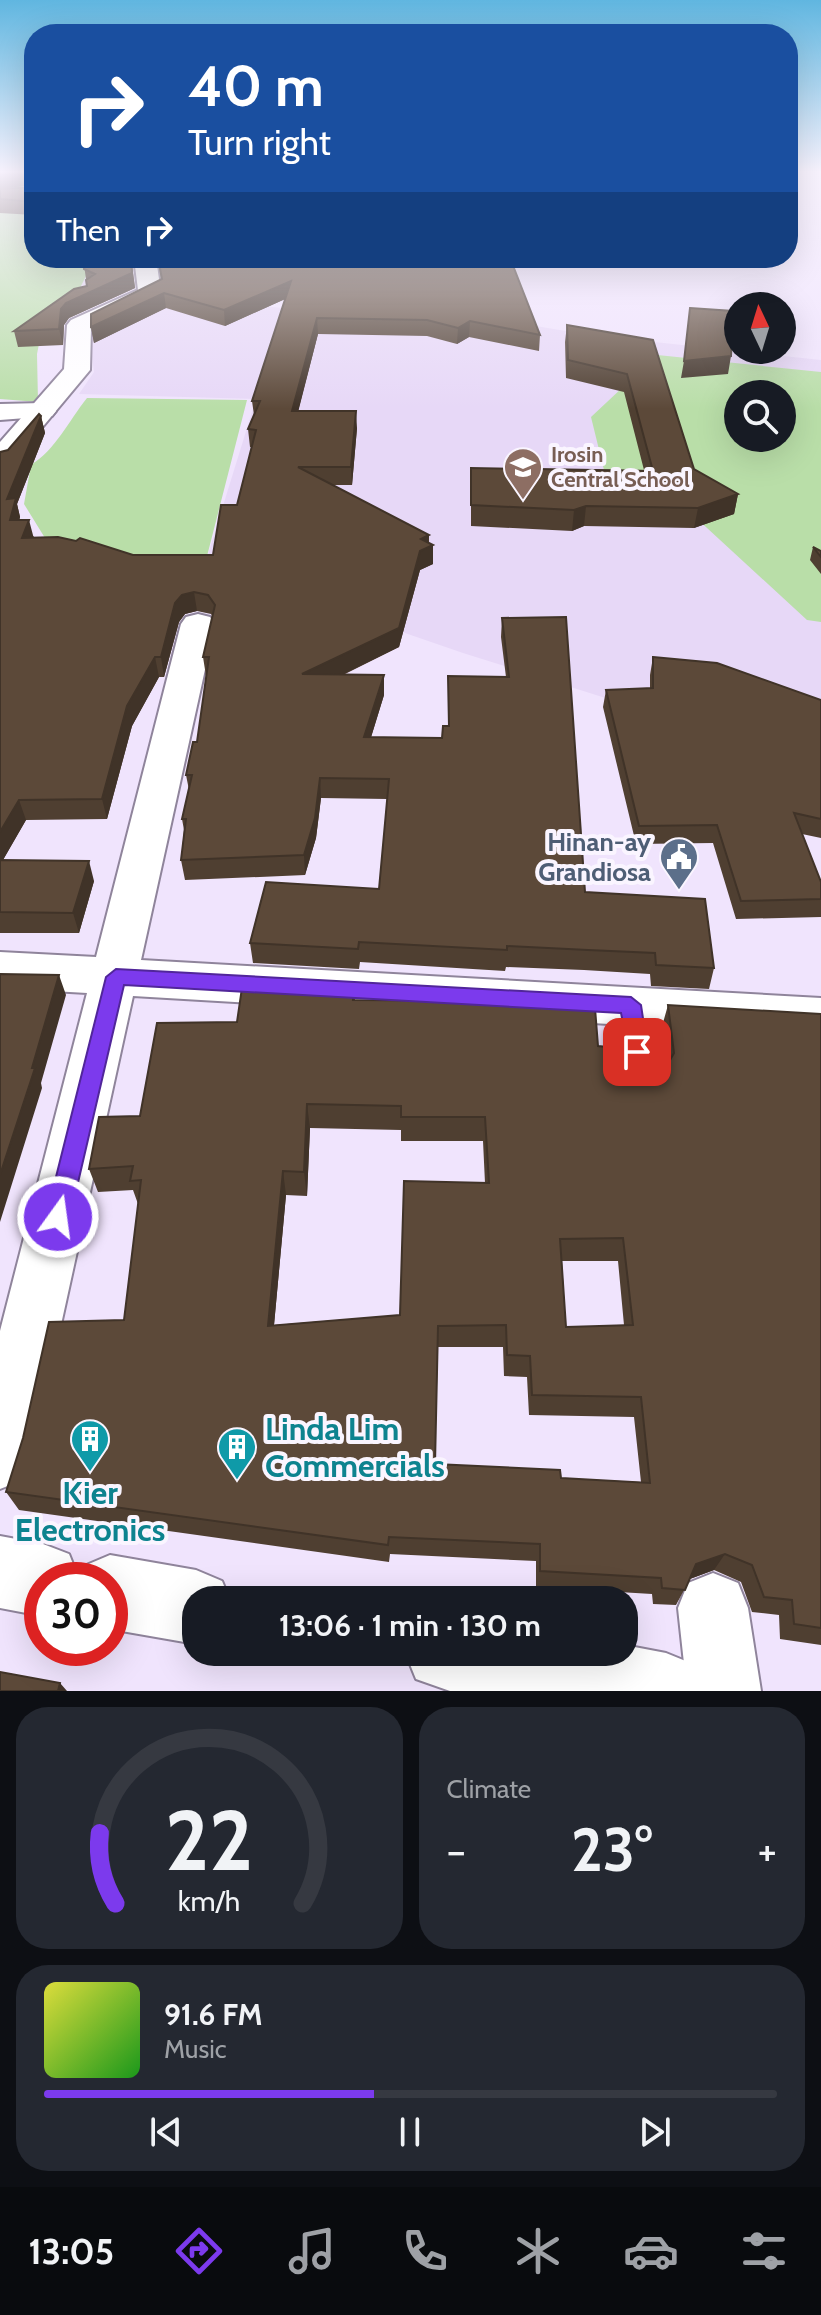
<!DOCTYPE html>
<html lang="en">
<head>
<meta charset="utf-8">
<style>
  body { margin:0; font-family:Cabin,sans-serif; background:#242831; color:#f1f3f6; height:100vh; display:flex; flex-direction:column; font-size:30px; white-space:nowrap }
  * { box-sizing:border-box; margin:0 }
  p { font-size:26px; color:#9ea1a6 }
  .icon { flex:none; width:44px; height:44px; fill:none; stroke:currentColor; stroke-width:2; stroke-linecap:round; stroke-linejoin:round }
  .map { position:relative; height:1691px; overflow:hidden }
  .details { display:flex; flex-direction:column; gap:16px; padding:16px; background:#0d0f14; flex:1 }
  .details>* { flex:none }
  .guide { position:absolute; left:24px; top:24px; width:774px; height:244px; border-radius:32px; box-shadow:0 8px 32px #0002; background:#1a4fa0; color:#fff; overflow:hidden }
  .needle { width:52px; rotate:356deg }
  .fabs { position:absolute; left:724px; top:292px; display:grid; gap:16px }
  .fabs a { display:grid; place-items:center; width:72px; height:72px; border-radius:50%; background:#171b24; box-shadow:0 8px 32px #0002; font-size:40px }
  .speed { position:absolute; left:24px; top:1562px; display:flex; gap:16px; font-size:40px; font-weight:700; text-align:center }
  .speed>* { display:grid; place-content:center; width:104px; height:104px; border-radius:50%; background:#171b24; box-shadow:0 8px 32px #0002; line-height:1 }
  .speed .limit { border:12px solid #d22; background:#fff; color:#111 }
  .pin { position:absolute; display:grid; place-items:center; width:68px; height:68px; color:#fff; margin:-34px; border-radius:16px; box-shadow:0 4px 12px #0006 }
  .me { position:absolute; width:88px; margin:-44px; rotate:14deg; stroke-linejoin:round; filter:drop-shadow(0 0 6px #0008) }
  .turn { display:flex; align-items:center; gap:28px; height:168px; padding:0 32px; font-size:36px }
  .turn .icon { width:104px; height:104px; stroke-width:2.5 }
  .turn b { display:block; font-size:56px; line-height:68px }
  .then { display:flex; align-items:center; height:76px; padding:0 32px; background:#0003; gap:16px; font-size:30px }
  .big { font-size:60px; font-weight:700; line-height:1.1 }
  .details .tile { flex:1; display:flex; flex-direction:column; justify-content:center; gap:12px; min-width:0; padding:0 28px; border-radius:32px; background:#242831 }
  .details .dial { align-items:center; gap:0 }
  .dial svg { height:208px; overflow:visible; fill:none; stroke:#363941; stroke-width:7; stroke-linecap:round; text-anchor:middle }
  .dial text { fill:#f1f3f6; stroke:none }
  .song { display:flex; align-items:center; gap:24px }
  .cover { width:96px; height:96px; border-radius:12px; background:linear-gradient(135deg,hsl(60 70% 55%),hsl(120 70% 35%)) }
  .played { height:8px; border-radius:4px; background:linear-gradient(90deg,#7c3aed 45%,#363941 45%) }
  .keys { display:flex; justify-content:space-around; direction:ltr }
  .heat { display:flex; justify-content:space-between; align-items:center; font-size:44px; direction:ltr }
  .details .tiles { flex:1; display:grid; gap:16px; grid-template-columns:1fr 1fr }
  .tile:last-child { grid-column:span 2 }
  .trip { position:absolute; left:182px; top:1586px; width:456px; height:80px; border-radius:32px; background:#171b24; box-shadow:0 8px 32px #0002; font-weight:700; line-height:80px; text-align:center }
  .dock { display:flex; height:128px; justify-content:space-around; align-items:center; background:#090b0e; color:#9ea1a6 }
  .dock .icon { width:56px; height:56px }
  .dock .active { color:#7c3aed }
  .dock b { font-size:36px; color:#f1f3f6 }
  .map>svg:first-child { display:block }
</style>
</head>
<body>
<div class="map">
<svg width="821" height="1691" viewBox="0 0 821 1691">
  <rect width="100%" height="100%" fill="#f0e4fd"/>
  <path fill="#e7d8f7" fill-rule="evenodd" d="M 231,294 L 264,306 L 300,310 L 396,302 L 589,335 L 821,360 L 821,766 L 463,653 L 205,564 L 256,399 L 79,394 L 94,372 L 88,326 L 153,298 ZM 738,394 L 782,394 L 782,438 L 738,438 Z"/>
  <path fill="#b9dea8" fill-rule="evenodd" d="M 34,197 L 34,258 L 95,258 L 73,302 L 45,314 L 37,354 L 38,402 L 0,399 L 0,198 Z
    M 580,347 L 821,372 L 821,622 L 807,620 L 694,516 L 604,470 L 591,417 L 623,387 ZM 738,394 L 782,394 L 782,438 L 738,438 Z
    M 87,398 L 247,400 L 205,564 L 53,551 L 24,504 L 31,465 C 56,449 68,422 87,398 Z"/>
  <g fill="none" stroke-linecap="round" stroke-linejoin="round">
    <g stroke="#8f849b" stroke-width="4">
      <path id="minor" d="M 43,403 L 52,406 L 56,411 L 52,416 L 0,420 L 0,404 Z
        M 198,614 L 210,617 L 215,624 L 141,960 L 821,998 L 821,1036 L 658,1027 L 665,1076 L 658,1091 L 640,1097 L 622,1091 L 615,1076 L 609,1024 L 133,996 L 32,1457 L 23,1480 L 0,1489 L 0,1331 L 87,993 L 0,988 L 0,952 L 96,957 L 181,624 L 186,617 Z
        M 713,1573 L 738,1583 L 748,1608 L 761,1691 L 687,1691 L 678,1608 L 688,1583 Z"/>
    </g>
    <g stroke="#8f849b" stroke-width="4">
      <path id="tertiary" d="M 134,258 L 156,258 L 161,293 L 91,328 L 90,370 L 10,466 L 0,469 L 0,442 L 64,369 L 67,325 L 71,320 L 138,290 Z"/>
    </g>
    <g stroke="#8f849b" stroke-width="4">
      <path id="secondary" d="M 0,1536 L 43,1544 L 69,1554 L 79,1579 L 84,1566 L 110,1555 L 196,1570 L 222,1581 L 230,1600 L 196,1600 L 196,1644 L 110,1629 L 110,1580 L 42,1580 L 42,1616 L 0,1608 Z
        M 624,1645 L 666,1653 L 693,1664 L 704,1691 L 450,1691 L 416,1679 L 405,1652 L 624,1652 Z"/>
    </g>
    <use href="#minor" fill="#fff" fill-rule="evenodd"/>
    <use href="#tertiary" fill="#fff" fill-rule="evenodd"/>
    <use href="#secondary" fill="#fff" fill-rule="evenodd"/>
  </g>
  <path fill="#4f3f31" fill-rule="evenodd" d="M 0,172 L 34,172 L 34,215 L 0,213 ZM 33,185 L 33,187 L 3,188 Z
    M 83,258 L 131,258 L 135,288 L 69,318 L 64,325 L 63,345 L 18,347 L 14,331 L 87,286 Z
    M 158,258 L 540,335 L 539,351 L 469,337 L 457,344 L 427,336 L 318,334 L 298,411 L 357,428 L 352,485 L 333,485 L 429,535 L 429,543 L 433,564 L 420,570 L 399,647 L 343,675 L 384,675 L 384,695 L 371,737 L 442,738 L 448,726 L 448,676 L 506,677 L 501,637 L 502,618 L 585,892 L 714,968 L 709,989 L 651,986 L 650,974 L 584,970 L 506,967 L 505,971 L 360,962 L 359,969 L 253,963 L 250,943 L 379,889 L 387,799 L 321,798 L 316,838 L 305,875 L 185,880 L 181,860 L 184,830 L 182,819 L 189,790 L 186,775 L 197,742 L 206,676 L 203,657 L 213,617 L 211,614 L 197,611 L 185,614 L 179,622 L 164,677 L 159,677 L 132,726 L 107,819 L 26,820 L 3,860 L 94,881 L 79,933 L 0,933 L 0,452 L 8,450 L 41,416 L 45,433 L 17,504 L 20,517 L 19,520 L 34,537 L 133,555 L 213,555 L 237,505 L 252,447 L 250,447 L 248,429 L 254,415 L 252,401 L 285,299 L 225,326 L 166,308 L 94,343 L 91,327 L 161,279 Z
    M 567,325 L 653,340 L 694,469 L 738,494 L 734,514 L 694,528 L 584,526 L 572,531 L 471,526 L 471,468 L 644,470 L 624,392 L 566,378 L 565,342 Z
    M 813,547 L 821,551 L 821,574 L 810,560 Z
    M 653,657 L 821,700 L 821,838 L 802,834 L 821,882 L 821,917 L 736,919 L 713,843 L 636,844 L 603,707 L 606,690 L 650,688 L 650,675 Z
    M 354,987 L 355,1000 L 512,1004 L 598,1046 L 625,1068 L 645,1076 L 665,1069 L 666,1067 L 661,1030 L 668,1005 L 821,1014 L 821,1645 L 780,1639 L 779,1615 L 752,1612 L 741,1582 L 714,1570 L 690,1579 L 676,1605 L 653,1604 L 652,1594 L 536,1587 L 536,1561 L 390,1554 L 389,1562 L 19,1510 L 6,1492 L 124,1320 L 138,1204 L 133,1190 L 98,1192 L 89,1169 L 140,1116 L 237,1022 ZM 310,1128 L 401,1130 L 401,1141 L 483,1141 L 485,1183 L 400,1315 L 274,1325 L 286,1195 L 307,1196 ZM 562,1261 L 618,1261 L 624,1325 L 566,1327 ZM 438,1347 L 503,1347 L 504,1376 L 527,1377 L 529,1415 L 634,1417 L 641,1482 L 561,1478 L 435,1464 Z"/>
  <path fill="#403328" d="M 31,172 L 34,185 L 0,189 L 0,175 Z
    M 131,258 L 135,288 L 69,318 L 64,325 L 63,345 L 59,329 L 61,309 L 66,303 Z
    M 291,281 L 292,296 L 225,326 L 224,310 Z
    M 164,293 L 166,308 L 94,343 L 91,327 Z
    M 317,318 L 318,334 L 294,428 L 292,411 Z
    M 470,321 L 469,337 L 457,344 L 458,328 Z
    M 731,356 L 728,374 L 681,378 L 684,361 Z
    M 356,411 L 357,428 L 352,485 L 351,467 Z
    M 41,416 L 45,433 L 17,504 L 20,517 L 15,539 L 10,520 L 7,499 Z
    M 738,494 L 734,514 L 694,528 L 698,508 Z
    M 586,506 L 584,526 L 572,531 L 574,510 Z
    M 29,520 L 34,539 L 22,538 Z
    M 429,535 L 428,547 L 433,545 L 433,564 L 420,570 L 399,647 L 303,694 L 302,674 L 421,539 Z
    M 194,592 L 197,611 L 185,614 L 179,622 L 164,677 L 161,657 L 175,603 L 182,595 Z
    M 155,657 L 159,677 L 132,726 L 107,819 L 102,799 L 127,706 Z
    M 384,675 L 384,695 L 365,757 L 364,737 Z
    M 320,778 L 321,798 L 316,838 L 305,875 L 304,855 Z
    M 19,800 L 26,820 L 0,865 L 0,832 Z
    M 89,861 L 94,881 L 79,933 L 73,913 Z
    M 59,975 L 66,995 L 41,1083 L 42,1088 L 0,1222 L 0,1175 Z
    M 307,1104 L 310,1128 L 307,1196 L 304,1172 Z
    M 283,1171 L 286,1195 L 272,1347 L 268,1326 Z
    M 725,1554 L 714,1570 L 687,1580 L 696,1564 Z
    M 60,1683 L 67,1691 L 58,1691 Z"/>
  <path fill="#5c4939" stroke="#403328" stroke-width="2" fill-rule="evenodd" d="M 0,172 L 27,172 L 0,175 Z
    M 31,172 L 34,172 L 34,202 L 0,199 L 0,189 L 33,187 Z
    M 83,258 L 131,258 L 132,273 L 66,303 L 61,309 L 59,329 L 14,331 L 74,289 L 87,286 L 86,280 L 95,274 L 84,269 Z
    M 158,258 L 510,258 L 540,335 L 470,321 L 458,328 L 427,320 L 317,318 L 292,411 L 356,411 L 351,467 L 298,467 L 429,535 L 421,539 L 433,545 L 420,551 L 399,628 L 302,674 L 384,675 L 364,737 L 442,738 L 443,726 L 449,726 L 448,676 L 509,677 L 502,618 L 566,617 L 585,892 L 705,899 L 714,968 L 656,965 L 655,953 L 588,950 L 507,946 L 507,950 L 359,942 L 358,949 L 250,943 L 266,882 L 379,889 L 389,779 L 320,778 L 315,818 L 304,855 L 181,860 L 186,819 L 182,819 L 192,775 L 186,775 L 193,742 L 197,742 L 209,657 L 203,657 L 215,605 L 208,595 L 194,592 L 182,595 L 175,603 L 161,657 L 155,657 L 127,706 L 102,799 L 19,800 L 0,832 L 0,452 L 8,450 L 39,414 L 41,416 L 7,499 L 16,498 L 10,520 L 29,520 L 22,538 L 58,537 L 76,541 L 80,538 L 133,555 L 213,555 L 221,505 L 237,505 L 256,430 L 248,429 L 260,401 L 252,401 L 291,281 L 224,310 L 164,293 L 91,327 L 91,314 L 162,279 Z
    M 690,308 L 733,311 L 731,356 L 684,361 Z
    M 567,325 L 653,340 L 694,469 L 738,494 L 698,508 L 586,506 L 574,510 L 471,505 L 471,468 L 653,471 L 627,374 L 568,360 Z
    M 813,547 L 821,551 L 821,557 Z
    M 653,657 L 717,663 L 821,700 L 821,819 L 794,813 L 821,882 L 821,899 L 741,901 L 717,825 L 639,826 L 606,690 L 653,688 Z
    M 0,860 L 89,861 L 73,913 L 0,912 Z
    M 0,974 L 59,975 L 32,1068 L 35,1068 L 0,1175 Z
    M 243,981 L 354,987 L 353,1000 L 512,1001 L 512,1004 L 595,1008 L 598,1046 L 617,1048 L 625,1068 L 645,1076 L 665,1069 L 674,1053 L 668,1005 L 821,1014 L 821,1628 L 794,1624 L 792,1600 L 764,1597 L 752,1565 L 725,1554 L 696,1564 L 685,1590 L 662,1588 L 661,1578 L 540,1571 L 540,1544 L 389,1537 L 388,1545 L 6,1492 L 23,1438 L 49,1322 L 124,1320 L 141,1180 L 130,1181 L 133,1166 L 89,1169 L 99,1117 L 140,1116 L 157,1023 L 237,1022 ZM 307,1104 L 401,1106 L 401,1117 L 485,1117 L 489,1183 L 404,1181 L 400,1315 L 268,1326 L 283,1171 L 304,1172 ZM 623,1238 L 633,1325 L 566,1327 L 560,1239 ZM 506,1325 L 507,1355 L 530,1356 L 532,1395 L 641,1397 L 650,1483 L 561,1478 L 560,1470 L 435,1464 L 438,1326 Z
    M 0,1672 L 60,1683 L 58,1691 L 0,1691 Z"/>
  <linearGradient id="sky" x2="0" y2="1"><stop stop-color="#60b6e0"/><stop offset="0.42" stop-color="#f8f3fe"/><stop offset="1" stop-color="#f8f3fe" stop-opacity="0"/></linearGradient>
  <rect width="821" height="409" fill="url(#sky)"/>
  <path fill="#7c3aed" stroke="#51269a" stroke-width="2" d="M 116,969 L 631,997 L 641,1005 L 648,1052 L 645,1058 L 630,1058 L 621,1013 L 124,985 L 70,1217 L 67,1225 L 58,1228 L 50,1225 L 46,1217 L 106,977 Z"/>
  <defs>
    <g id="school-pin" transform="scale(2)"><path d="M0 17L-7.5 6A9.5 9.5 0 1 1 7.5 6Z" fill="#8d6e63" stroke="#faf5ff"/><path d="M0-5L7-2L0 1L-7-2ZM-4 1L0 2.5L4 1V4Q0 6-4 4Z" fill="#fff"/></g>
    <g id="civic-pin" transform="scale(2)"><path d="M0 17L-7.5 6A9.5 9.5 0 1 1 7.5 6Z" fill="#5c6f8a" stroke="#faf5ff"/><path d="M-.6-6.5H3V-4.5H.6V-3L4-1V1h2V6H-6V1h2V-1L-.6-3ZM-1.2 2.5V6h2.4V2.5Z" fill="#fff"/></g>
    <g id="building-pin" transform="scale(2)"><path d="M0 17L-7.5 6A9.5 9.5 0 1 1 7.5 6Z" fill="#0f9aa8" stroke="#faf5ff"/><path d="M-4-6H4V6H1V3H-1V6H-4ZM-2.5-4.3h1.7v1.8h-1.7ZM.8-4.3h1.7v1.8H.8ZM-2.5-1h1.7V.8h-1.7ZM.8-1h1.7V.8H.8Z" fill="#fff"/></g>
  </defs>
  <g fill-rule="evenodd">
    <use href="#school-pin" x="523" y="467"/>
    <use href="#civic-pin" x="679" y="857"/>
    <use href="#building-pin" x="90" y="1439"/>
    <use href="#building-pin" x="237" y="1447"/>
  </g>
  <g text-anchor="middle" stroke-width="8" stroke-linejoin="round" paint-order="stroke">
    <g font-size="22" font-weight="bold" fill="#785e54" stroke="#faf5ff" text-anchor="start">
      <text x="551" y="462">Irosin<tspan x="551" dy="25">Central School</tspan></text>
    </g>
    <g font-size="26" font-weight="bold" fill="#4e5e75" stroke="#faf5ff" text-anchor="end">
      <text x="651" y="851">Hinan-ay<tspan x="651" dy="30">Grandiosa</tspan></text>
    </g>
    <g font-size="32" font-weight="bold" fill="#0d838f" stroke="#faf5ff" text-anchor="start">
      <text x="265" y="1440">Linda Lim<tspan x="265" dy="37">Commercials</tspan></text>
      <text x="90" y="1504" text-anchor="middle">Kier<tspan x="90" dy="37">Electronics</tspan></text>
    </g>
  </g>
</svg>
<div class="fabs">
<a><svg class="needle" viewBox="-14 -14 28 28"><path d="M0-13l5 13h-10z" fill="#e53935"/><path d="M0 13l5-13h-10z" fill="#9ea1a6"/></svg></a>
<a><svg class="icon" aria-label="search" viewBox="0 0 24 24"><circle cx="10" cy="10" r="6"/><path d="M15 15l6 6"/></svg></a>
</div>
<div class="speed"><div class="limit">30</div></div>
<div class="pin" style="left:637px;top:1052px;background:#d93025"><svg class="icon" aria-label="arrive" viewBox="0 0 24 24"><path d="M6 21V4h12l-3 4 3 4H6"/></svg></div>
<svg class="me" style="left:58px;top:1217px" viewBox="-20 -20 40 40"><circle r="17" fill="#7c3aed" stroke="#fff" stroke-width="3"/><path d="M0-11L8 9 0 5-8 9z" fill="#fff"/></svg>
<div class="trip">13:06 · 1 min · 130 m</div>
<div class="guide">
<div class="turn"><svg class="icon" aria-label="right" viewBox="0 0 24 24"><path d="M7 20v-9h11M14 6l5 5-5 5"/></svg><div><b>40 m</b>Turn right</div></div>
<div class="then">Then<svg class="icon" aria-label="right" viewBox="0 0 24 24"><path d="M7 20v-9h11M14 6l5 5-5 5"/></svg></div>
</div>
</div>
<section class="details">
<div class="tiles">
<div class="tile dial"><svg viewBox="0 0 100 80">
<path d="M14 69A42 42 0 1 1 86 69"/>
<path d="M14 69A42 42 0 0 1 8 42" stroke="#7c3aed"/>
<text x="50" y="56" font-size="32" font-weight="700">22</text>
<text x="50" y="72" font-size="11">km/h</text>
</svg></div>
<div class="tile"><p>Climate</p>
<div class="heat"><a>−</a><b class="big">23°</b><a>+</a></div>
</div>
<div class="tile">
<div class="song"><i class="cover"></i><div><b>91.6 FM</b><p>Music</p></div></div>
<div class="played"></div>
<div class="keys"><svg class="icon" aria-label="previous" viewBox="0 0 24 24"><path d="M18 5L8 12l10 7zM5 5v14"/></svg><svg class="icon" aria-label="pause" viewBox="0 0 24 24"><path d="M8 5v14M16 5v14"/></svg><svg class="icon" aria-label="next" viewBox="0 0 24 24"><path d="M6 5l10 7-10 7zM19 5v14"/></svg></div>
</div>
</div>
</section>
<nav class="dock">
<b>13:05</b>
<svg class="icon active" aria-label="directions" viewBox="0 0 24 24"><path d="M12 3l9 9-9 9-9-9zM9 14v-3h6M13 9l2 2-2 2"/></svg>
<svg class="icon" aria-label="music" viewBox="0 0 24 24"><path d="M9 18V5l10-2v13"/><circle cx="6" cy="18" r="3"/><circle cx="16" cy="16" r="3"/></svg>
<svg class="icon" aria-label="phone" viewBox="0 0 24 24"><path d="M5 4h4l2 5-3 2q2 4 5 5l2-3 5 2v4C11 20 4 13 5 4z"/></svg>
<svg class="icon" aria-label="climate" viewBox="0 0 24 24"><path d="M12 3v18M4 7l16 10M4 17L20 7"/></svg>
<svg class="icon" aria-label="car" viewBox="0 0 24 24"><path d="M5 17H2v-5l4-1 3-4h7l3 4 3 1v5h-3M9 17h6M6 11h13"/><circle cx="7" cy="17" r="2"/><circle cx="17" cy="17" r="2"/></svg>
<svg class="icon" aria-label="filters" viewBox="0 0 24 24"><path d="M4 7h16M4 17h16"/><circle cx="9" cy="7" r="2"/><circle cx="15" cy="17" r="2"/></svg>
</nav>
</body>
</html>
